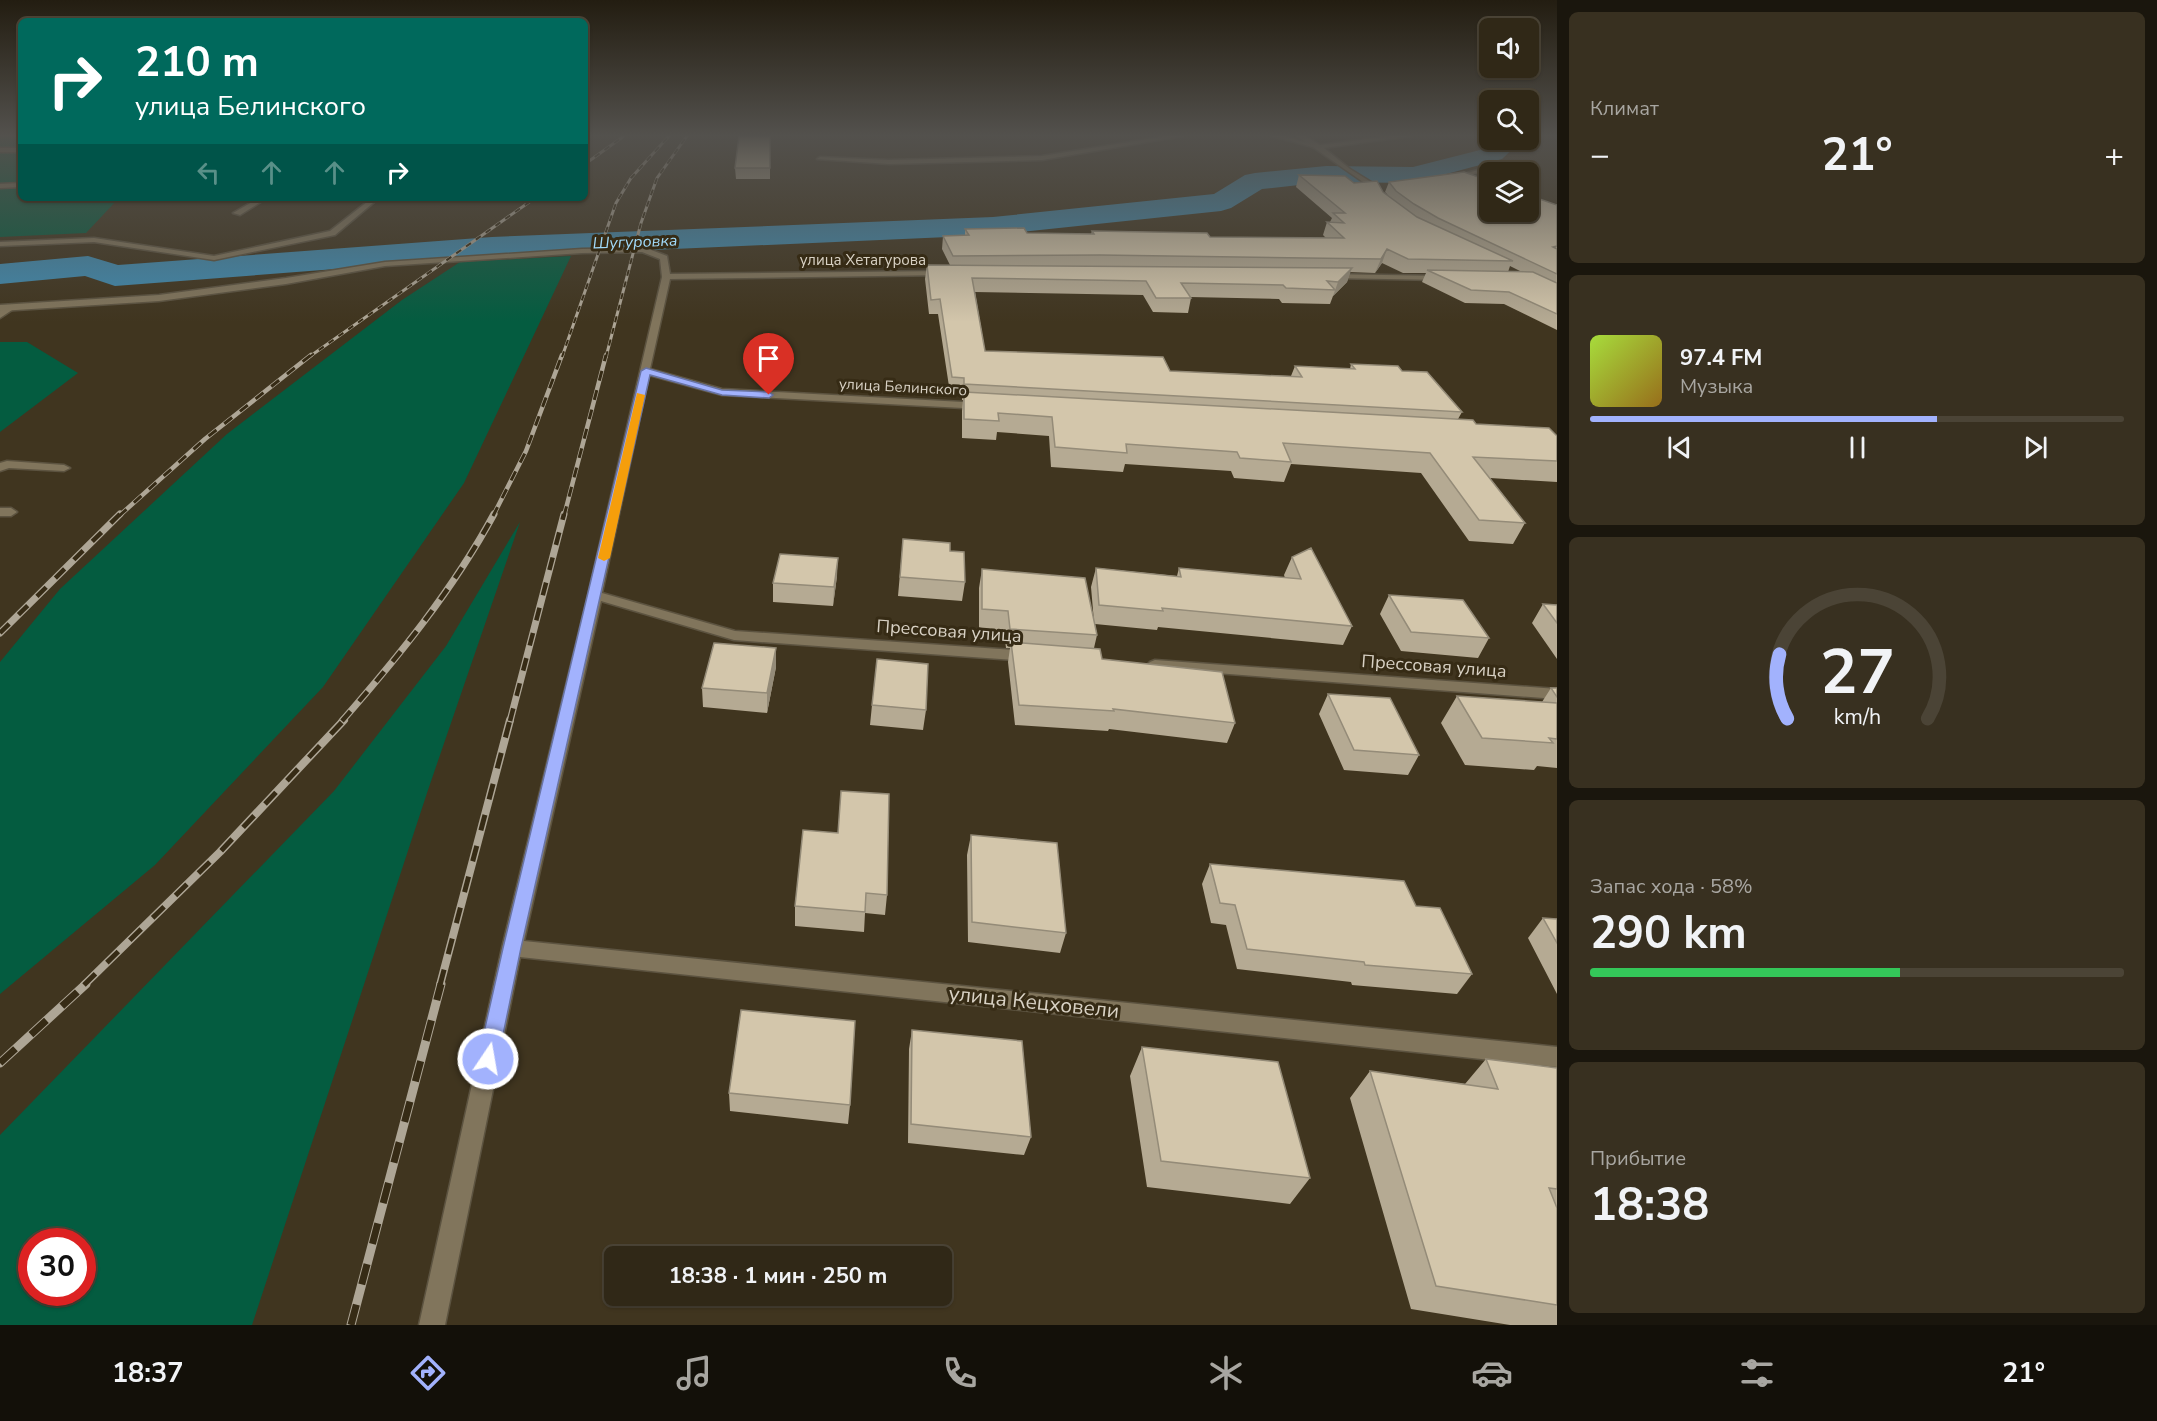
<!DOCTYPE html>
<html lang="ru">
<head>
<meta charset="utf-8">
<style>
  body { margin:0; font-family:"Nunito Sans",sans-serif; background:#383020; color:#f1f3f6; height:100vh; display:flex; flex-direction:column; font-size:22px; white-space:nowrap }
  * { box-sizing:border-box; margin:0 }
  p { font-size:20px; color:#a8a6a1 }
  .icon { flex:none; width:33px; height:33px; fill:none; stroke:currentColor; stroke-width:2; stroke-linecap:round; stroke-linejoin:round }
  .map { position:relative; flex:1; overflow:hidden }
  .side { display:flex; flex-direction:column; gap:12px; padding:12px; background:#1a160d; width:600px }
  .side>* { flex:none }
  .top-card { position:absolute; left:18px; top:18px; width:570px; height:183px; border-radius:9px; box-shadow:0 2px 4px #0004,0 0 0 2px #4b4436; background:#00695c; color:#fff; overflow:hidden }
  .controls { position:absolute; left:1479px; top:18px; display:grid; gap:12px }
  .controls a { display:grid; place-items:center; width:60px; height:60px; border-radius:9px; background:#302817; box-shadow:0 2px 4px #0004,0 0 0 2px #4b4436; font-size:30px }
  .speed { position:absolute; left:18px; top:1228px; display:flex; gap:12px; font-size:30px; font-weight:700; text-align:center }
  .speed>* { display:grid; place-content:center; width:78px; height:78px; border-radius:50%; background:#302817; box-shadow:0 2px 4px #0004,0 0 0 2px #4b4436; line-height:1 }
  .speed .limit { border:9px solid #d22; background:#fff; color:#111 }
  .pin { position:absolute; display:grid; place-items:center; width:51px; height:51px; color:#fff; margin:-62px -26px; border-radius:50% 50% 50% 0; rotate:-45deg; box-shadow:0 0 6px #0007 }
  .pin .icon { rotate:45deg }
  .me { position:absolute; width:66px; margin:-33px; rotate:12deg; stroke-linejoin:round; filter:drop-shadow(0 0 4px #0008) }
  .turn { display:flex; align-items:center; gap:21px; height:126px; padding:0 18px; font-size:27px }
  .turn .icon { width:78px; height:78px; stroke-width:2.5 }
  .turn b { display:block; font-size:42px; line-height:51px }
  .lanes { display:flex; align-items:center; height:57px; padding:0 18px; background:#0003; justify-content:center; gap:30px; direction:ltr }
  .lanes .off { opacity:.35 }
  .big { font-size:45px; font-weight:700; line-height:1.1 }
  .side .tile { flex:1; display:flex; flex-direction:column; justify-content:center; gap:9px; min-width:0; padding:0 21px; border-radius:9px; background:#383020 }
  .side .dial { align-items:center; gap:0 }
  .dial svg { height:156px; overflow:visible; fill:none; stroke:#4b4436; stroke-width:7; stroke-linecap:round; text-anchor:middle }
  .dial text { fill:#f1f3f6; stroke:none }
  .song { display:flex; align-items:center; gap:18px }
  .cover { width:72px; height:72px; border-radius:9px; background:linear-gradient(135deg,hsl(80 70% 55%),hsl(40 70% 35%)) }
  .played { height:6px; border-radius:3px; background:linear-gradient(90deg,#a2b2fd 65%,#4b4436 65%) }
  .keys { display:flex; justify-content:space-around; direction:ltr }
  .heat { display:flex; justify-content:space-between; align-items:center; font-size:33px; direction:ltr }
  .charge { height:9px; border-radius:4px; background:linear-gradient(90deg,#34c759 58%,#4b4436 0) }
  .trip { position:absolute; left:604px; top:1246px; width:348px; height:60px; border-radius:9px; background:#302817; box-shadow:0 2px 4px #0004,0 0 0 2px #4b4436; font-weight:700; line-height:60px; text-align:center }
  .tab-bar { display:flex; height:96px; justify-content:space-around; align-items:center; background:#131009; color:#a8a6a1 }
  .tab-bar .icon { width:42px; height:42px }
  .tab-bar .selected { color:#a2b2fd }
  .tab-bar b { font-size:27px; color:#f1f3f6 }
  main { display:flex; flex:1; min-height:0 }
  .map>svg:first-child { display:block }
</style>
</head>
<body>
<main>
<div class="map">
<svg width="1557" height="1325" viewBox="0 0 1557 1325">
  <rect width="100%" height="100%" fill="#40351f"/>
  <path fill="#045c40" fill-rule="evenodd" d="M 0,136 L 21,136 L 21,198 L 119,198 L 86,233 L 0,237 Z
    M 571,256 L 464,483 L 323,687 L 155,865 L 0,994 L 0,662 L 60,589 L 227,434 L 402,300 L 460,262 Z
    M 0,342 L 27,342 L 78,373 L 0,432 Z
    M 520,522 L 428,790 L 252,1325 L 0,1325 L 0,1135 L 334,791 L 446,646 ZM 32,1242 L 82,1242 L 82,1293 L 32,1293 Z"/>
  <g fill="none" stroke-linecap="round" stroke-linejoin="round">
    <path fill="#418aae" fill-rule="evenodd" d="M 1495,140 L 1522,140 L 1502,159 L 1413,183 L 1326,182 L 1262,189 L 1231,208 L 1221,211 L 993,235 L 492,257 L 115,286 L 85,276 L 0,284 L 0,264 L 88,256 L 118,265 L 492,237 L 993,217 L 1214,194 L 1245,175 L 1255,173 L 1326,166 L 1413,167 L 1484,149 Z"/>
    <g stroke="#5c5340" stroke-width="3">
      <path id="service" d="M 1166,136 L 1183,136 L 1042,160 L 889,164 L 817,159 L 820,157 L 889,160 L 1042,156 Z
        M 1272,136 L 1284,136 L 1323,147 L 1320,149 Z
        M 0,148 L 21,148 L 21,152 L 0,152 Z
        M 21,183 L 21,187 L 0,188 L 0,184 Z
        M 259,198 L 267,198 L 240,215 L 233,213 Z
        M 372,198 L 379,198 L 335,235 L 214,260 L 94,242 L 0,246 L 0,242 L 94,238 L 214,256 L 330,231 Z
        M 8,306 L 15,308 L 0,318 L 0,311 Z"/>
    </g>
    <g stroke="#5c5340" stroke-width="3">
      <path id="minor" d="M 1297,136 L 1305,136 L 1320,145 L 1390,136 L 1411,136 L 1324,148 L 1350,169 L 1376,185 L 1383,196 L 1380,198 L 1366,184 Z
        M 1493,166 L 1495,169 L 1451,180 L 1448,178 Z
        M 646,248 L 667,256 L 670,274 L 945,271 L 949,273 L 945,275 L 670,279 L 650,369 L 722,389 L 982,403 L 987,406 L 982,409 L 722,395 L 649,375 L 602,593 L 735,631 L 1030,651 L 1037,656 L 1030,661 L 734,640 L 601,601 L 524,941 L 1557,1047 L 1557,1067 L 520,957 L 445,1325 L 419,1325 L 502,948 L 588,595 L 662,277 L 660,259 L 642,252 L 582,253 L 385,266 L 286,284 L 159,301 L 0,311 L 0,305 L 159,295 L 286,278 L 385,262 L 582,249 Z
        M 1326,274 L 1443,276 L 1447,278 L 1443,280 L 1329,278 L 1326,278 Z
        M 7,461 L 64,465 L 70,468 L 64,471 L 9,468 L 0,471 L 0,463 Z
        M 0,508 L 11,508 L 17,512 L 11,516 L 0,516 Z
        M 1155,660 L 1557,689 L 1557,699 L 1150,668 L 1147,665 L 1150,662 Z"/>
    </g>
    <use href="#service" fill="#81755c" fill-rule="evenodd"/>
    <use href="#minor" fill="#81755c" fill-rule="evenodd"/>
    <g stroke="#aea696" stroke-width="3">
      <path id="rail-far4" d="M 585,164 L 624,136
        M 309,357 L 535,198
        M 562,357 L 616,203 L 631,178 L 669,136
        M 606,357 L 641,223 L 657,178 L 687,136"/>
    </g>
    <g stroke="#aea696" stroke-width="4.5">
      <path id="rail-far3" d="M 119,516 L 205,439 L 311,355
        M 493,516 L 526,451 L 562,355
        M 564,516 L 606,355"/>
    </g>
    <g stroke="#aea696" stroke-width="7">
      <path id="rail-far2" d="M 0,633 L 120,514
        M 342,721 C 398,657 453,590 494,514
        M 510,721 L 564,514"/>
    </g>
    <g stroke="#aea696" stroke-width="8">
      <path id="rail-far1" d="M 84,985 L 220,852 L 344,720
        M 440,985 L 510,720"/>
    </g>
    <g stroke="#aea696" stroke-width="9">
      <path id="rail" d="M 0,1063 L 86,984
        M 351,1325 L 441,984"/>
    </g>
    <use href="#rail-far4" stroke="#362b15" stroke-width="2" stroke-dasharray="6" stroke-linecap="butt"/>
    <use href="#rail-far3" stroke="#362b15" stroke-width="3" stroke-dasharray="10" stroke-linecap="butt"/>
    <use href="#rail-far2" stroke="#362b15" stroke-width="4.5" stroke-dasharray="13" stroke-linecap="butt"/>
    <use href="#rail-far1" stroke="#362b15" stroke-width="5" stroke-dasharray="16" stroke-linecap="butt"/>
    <use href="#rail" stroke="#362b15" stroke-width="7" stroke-dasharray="21" stroke-linecap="butt"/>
  </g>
  <path fill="#b5aa93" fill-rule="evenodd" d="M 770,136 L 770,179 L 736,179 L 735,168 Z
    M 1299,175 L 1354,183 L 1383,192 L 1388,195 L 1385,192 L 1389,182 L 1557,205 L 1557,330 L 1504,304 L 1465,303 L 1422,282 L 1426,273 L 1403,273 L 1382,263 L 1375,273 L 1350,272 L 1347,282 L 1333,296 L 1330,304 L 1282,303 L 1279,299 L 1190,297 L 1191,298 L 1188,313 L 1153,312 L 1143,295 L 975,292 L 985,351 L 1170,371 L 1291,376 L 1295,366 L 1350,369 L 1351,364 L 1402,371 L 1462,412 L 1458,419 L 1476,424 L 1557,436 L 1557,482 L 1490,478 L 1525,523 L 1513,544 L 1469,541 L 1421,473 L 1291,464 L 1284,482 L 1234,478 L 1231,471 L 1125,464 L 1123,472 L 1051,467 L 1049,436 L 997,432 L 996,440 L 962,438 L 962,411 L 963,400 L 962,400 L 962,393 L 950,393 L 938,314 L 929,314 L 925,279 L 927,265 L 950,265 L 942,249 L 943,236 L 965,235 L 965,229 L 1027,233 L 1091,234 L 1092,231 L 1210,237 L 1326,238 L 1323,235 L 1327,222 L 1330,222 L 1332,218 L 1296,187 ZM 1510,266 L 1522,272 L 1508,272 Z
    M 903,539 L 950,551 L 965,582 L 962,601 L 898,596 Z
    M 1292,557 L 1352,626 L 1343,645 L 1158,627 L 1157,630 L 1095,624 L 1097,635 L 1094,648 L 1102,659 L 1235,723 L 1227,743 L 1109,729 L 1108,731 L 1015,725 L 1008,662 L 1010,648 L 1006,648 L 1004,631 L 979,628 L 979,588 L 982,569 L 1094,622 L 1091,587 L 1096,568 L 1177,576 L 1179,568 L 1285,578 L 1284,575 Z
    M 837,576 L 833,606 L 773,602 L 773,583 Z
    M 1389,595 L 1489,638 L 1478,658 L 1401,651 L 1380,614 Z
    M 1543,604 L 1557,605 L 1557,659 L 1532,623 Z
    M 776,667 L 767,713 L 703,707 L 702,688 Z
    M 1551,688 L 1557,688 L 1557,768 L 1537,766 L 1534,770 L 1465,765 L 1441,723 L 1457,696 L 1542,702 Z
    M 1328,694 L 1419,755 L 1408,775 L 1344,770 L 1319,714 Z
    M 872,705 L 926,710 L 923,730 L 870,725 Z
    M 803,830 L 887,895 L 885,915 L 865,913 L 864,932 L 795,926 L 795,906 Z
    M 971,835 L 1066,933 L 1060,953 L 968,942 L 967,855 Z
    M 1210,864 L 1416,906 L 1472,974 L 1457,994 L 1352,985 L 1351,982 L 1237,969 L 1226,925 L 1211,923 L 1202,884 Z
    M 1543,918 L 1557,919 L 1557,994 L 1528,938 Z
    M 912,1030 L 1031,1137 L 1024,1155 L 908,1143 L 909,1049 Z
    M 1142,1047 L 1310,1178 L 1290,1204 L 1147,1187 L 1130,1076 Z
    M 1486,1059 L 1557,1068 L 1557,1325 L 1510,1325 L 1411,1309 L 1350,1098 L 1370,1071 L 1465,1084 Z
    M 729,1093 L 850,1105 L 848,1124 L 730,1111 Z"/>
  <path fill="#948b78" d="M 1387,249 L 1382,263 L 1375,273 L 1381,259 Z
    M 1352,268 L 1347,282 L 1333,296 L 1338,282 Z
    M 838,558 L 837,576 L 833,606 L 834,587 Z
    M 776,648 L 776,667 L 767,713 L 767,693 Z"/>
  <path fill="#d3c6ab" stroke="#948b78" stroke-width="1.5" d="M 739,136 L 770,136 L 770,168 L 735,168 Z
    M 1464,172 L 1490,181 L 1490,212 L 1528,212 L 1528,195 L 1557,205 L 1557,246 L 1553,247 L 1557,249 L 1557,274 L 1438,218 L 1414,204 L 1396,191 L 1389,182 Z
    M 1299,175 L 1345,176 L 1354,183 L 1377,181 L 1383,192 L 1417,217 L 1513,261 L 1408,259 L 1387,249 L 1381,259 L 1100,255 L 953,256 L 943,236 L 969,235 L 965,229 L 1024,228 L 1027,233 L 1094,234 L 1092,231 L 1207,233 L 1210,237 L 1344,238 L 1327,222 L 1344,223 L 1333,213 L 1345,213 Z
    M 927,265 L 1352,268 L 1338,282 L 1327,281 L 1335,290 L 1286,288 L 1283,285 L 1181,283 L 1191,298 L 1156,298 L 1146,281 L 972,278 L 985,351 L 1163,357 L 1170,371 L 1302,377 L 1295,366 L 1355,369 L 1351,364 L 1398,366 L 1402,371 L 1427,372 L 1462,412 L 964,384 L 964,378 L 952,377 L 940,299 L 931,300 Z
    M 1427,270 L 1533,272 L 1557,283 L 1557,314 L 1509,292 L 1471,290 Z
    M 964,392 L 1473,420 L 1476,424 L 1549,428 L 1557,436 L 1557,461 L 1473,457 L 1525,523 L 1479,520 L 1430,453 L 1283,443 L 1291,462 L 1240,458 L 1237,452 L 1126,444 L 1127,453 L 1055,447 L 1052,417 L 998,413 L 999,421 L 964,419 Z
    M 903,539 L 950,543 L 950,551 L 964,552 L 965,582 L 900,577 Z
    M 1311,548 L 1352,626 L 1162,608 L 1163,611 L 1099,605 L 1096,568 L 1181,577 L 1179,568 L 1301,579 L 1292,557 Z
    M 780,554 L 838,558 L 834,587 L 773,583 Z
    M 982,569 L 1085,578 L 1097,635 L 1010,629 L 1008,611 L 982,609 Z
    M 1389,595 L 1463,600 L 1489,638 L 1411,632 Z
    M 1543,604 L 1557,605 L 1557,623 Z
    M 1011,642 L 1100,649 L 1102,659 L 1222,672 L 1235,723 L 1113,709 L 1114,711 L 1019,705 Z
    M 714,643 L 776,648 L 767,693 L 702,688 Z
    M 877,659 L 928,664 L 926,710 L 872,705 Z
    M 1551,688 L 1557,688 L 1557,697 Z
    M 1328,694 L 1390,698 L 1419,755 L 1354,750 Z
    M 1457,696 L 1557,703 L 1557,739 L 1549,738 L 1553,743 L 1482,738 Z
    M 841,791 L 889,794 L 887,895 L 866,893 L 865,912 L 795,906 L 803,830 L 838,833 Z
    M 971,835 L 1057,843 L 1066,933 L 972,922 Z
    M 1210,864 L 1404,881 L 1416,906 L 1440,908 L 1472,974 L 1365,965 L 1364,962 L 1247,949 L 1235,905 L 1220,903 Z
    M 1543,918 L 1557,919 L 1557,943 Z
    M 741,1010 L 855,1021 L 850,1105 L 729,1093 Z
    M 912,1030 L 1022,1041 L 1031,1137 L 911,1124 Z
    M 1142,1047 L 1278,1062 L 1310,1178 L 1161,1161 Z
    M 1486,1059 L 1557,1068 L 1557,1189 L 1549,1188 L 1557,1208 L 1557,1305 L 1436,1286 L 1370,1071 L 1498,1089 Z"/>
  <linearGradient id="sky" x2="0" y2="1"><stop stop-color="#231d11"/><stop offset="0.42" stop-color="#53514d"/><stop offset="1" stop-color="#53514d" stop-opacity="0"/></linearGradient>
  <rect width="1557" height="322" fill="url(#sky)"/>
  <path fill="#a2b2fd" stroke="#6974a4" stroke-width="1.5" d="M 646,368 L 722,390 L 769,392 L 773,395 L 769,398 L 722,395 L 650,375 L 521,948 L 498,1059 L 495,1065 L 488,1068 L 481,1065 L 478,1059 L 503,948 L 641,371 Z"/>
  <path fill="#f59e0b" d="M 637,393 L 645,395 L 610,558 L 604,561 L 598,558 Z"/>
  <g text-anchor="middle" stroke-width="6" stroke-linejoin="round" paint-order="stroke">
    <g font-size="15" fill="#d8d1c4" stroke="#362b15">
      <text x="863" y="265">улица Хетагурова</text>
      <text transform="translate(903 387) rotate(3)" y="5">улица Белинского</text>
    </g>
    <g font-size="16" font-style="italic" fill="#a1daf9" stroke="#362b15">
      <text transform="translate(635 241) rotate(-2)" y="6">Шугуровка</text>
    </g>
    <g font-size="18" fill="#d8d1c4" stroke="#362b15">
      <text transform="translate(949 631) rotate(4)" y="6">Прессовая улица</text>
      <text transform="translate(1434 666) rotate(4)" y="6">Прессовая улица</text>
    </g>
    <g font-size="21" fill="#d8d1c4" stroke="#362b15">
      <text transform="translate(1034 1002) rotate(6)" y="7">улица Кецховели</text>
    </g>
  </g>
</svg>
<div class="controls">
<a><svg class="icon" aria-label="sound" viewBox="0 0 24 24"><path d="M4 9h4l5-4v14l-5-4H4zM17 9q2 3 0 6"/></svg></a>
<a><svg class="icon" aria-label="search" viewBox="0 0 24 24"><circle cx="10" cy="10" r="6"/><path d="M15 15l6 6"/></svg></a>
<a><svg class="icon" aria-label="layers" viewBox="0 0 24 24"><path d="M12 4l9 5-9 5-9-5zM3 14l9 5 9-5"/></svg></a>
</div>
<div class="speed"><div class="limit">30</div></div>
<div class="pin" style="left:769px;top:395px;background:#d93025"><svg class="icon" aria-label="arrive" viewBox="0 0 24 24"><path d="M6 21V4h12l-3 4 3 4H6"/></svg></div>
<svg class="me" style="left:488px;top:1059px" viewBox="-20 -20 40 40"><circle r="17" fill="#a2b2fd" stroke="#fff" stroke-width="3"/><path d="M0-11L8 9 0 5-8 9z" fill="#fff"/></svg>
<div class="trip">18:38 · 1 мин · 250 m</div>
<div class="top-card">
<div class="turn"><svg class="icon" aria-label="right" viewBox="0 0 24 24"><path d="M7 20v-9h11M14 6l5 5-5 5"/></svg><div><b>210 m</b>улица Белинского</div></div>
<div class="lanes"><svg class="icon off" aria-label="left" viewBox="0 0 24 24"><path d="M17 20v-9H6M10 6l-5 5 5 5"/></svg><svg class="icon off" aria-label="ahead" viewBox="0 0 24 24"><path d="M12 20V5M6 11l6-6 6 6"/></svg><svg class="icon off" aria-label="ahead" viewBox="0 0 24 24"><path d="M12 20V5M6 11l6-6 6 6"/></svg><svg class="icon" aria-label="right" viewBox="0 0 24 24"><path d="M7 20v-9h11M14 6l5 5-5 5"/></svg></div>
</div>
</div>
<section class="side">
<div class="tile"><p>Климат</p>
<div class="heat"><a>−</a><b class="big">21°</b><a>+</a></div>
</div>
<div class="tile">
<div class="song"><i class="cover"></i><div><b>97.4 FM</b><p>Музыка</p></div></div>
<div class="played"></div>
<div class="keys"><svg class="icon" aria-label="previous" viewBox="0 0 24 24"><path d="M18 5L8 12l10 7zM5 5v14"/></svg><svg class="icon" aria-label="pause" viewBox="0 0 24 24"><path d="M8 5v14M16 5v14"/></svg><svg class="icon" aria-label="next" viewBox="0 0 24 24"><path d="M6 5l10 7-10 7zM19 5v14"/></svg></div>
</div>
<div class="tile dial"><svg viewBox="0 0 100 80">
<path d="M14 69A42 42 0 1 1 86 69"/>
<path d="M14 69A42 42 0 0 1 10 36" stroke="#a2b2fd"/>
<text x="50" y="56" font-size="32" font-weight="700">27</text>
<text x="50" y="72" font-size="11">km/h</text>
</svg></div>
<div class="tile"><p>Запас хода · 58%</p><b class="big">290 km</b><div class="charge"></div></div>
<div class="tile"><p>Прибытие</p><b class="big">18:38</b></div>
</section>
</main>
<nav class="tab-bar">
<b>18:37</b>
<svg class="icon selected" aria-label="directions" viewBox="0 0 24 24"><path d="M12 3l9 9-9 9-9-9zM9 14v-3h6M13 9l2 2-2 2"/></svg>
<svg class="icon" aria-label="music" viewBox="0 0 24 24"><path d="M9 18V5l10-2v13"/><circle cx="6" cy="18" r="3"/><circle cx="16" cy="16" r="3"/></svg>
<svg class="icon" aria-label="phone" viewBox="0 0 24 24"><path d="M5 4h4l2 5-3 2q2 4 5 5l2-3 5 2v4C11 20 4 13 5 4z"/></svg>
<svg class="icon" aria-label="climate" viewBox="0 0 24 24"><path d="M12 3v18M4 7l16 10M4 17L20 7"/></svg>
<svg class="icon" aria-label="car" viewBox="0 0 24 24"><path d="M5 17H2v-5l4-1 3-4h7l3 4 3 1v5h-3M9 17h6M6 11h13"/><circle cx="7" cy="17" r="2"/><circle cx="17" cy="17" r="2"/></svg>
<svg class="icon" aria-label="filters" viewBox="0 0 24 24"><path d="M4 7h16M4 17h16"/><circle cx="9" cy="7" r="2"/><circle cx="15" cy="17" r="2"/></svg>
<b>21°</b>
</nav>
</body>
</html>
